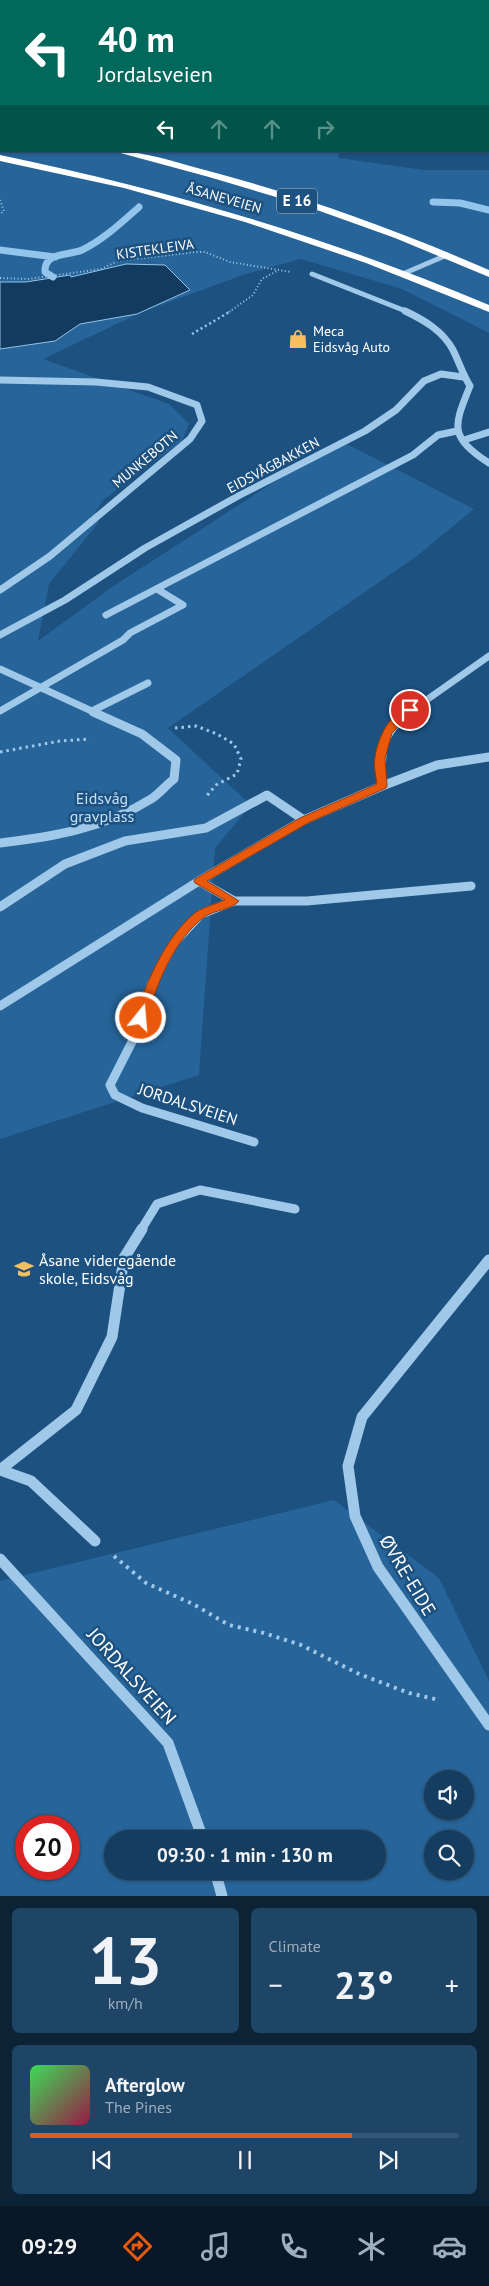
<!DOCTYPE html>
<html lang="en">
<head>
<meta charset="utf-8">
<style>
  body { margin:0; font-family:"PT Sans",sans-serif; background:#1e4466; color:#f1f3f6; height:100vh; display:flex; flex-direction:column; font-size:19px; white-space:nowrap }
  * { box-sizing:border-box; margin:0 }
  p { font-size:16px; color:#9daebd }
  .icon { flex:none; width:28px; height:28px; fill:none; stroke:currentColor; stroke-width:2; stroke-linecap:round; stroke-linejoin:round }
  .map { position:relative; height:1896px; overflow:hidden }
  .panel { display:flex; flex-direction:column; gap:12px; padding:12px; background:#0c2235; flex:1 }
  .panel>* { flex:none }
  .hud { position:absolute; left:0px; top:0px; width:490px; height:152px; box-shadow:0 1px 4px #0004,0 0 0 1px #345675; background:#00695c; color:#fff; overflow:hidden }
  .buttons { position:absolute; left:424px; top:1770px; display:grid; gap:10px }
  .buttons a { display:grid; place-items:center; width:50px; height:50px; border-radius:50%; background:#153d60; box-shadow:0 1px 4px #0004,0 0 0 1px #345675; font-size:25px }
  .speed { position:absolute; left:15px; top:1815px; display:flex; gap:10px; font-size:25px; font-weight:700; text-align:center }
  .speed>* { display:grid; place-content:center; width:65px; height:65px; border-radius:50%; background:#153d60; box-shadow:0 1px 4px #0004,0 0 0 1px #345675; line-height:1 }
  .speed .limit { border:8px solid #d22; background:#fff; color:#111 }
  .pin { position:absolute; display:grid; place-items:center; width:42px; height:42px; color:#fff; margin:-21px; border:2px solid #fff; border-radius:50%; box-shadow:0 1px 5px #0007 }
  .me { position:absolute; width:55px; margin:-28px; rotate:17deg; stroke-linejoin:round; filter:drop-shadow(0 0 4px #0008) }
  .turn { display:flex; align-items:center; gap:18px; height:105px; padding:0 15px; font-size:22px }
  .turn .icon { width:65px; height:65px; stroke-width:2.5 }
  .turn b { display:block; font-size:35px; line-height:42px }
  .lanes { display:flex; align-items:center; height:48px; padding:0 15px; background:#0003; justify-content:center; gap:25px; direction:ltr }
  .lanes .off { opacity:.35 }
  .big { font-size:38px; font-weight:700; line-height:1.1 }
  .panel .widget { flex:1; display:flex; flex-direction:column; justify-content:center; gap:8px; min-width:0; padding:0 18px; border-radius:8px; background:#1e4466 }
  .panel .dial { align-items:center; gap:0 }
  .dial b { font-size:65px; line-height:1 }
  .song { display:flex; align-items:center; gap:15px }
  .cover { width:60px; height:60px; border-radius:8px; background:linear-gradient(135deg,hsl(130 70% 55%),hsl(340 70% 35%)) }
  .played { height:5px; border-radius:2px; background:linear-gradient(90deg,#ea580c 75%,#345675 75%) }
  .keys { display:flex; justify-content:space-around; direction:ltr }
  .heat { display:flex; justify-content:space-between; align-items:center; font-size:28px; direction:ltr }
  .panel .tiles { flex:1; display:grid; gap:12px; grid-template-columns:1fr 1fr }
  .widget:last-child { grid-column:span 2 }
  .trip { position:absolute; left:104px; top:1830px; width:282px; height:50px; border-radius:25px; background:#153d60; box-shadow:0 1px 4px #0004,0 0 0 1px #345675; font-weight:700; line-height:50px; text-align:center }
  .tabs { display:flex; height:80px; justify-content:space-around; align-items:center; background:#081826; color:#9daebd }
  .tabs .icon { width:35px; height:35px }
  .tabs .on { color:#ea580c }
  .tabs b { font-size:22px; color:#f1f3f6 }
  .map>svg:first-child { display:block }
</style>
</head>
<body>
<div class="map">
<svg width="489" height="1896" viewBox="0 0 489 1896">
  <rect width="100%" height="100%" fill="#1c5180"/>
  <path fill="#266499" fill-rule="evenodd" d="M 0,87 L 1,151 L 338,151 L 339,158 L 424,170 L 489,170 L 489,333 L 402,289 L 301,259 L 246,274 L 142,312 L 43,359 L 169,404 L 189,424 L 182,441 L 102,501 L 94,515 L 99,522 L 49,584 L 38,641 L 112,587 L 339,440 L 474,509 L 417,556 L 168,728 L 251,805 L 215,848 L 199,1075 L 0,1139 L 0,349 L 55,341 L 80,324 L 137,314 L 126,264 L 70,277 L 70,275 L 26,282 L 0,282 Z
    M 334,1500 L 439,1578 L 489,1681 L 489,1896 L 0,1896 L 0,1581 ZM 432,1779 L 465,1779 L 465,1811 L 432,1811 ZM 26,1826 L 69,1826 L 69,1869 L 26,1869 ZM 112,1839 L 378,1839 L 378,1871 L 112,1871 ZM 432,1839 L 465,1839 L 465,1871 L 432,1871 Z"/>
  <path fill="#133a5f" stroke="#93c4eb" d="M 126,264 L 165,265 L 190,290 L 137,314 L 80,324 L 55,341 L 0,349 L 0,282 L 26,282 L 70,275 L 71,277 Z"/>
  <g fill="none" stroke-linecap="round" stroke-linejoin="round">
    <path stroke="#93c4eb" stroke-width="7" d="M 433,202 L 460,203 L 489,210
      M 0,250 L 55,257
      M 53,277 L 45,272 C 44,251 69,256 82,250 C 103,240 121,223 139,207"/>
    <path stroke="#a0c8e9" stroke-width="2" stroke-dasharray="1 2.5" stroke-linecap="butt" d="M 0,200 L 4,211 L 0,214
      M 0,278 L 28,279 L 101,269 L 118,261 L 196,252 L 205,252 L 230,262 L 291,272
      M 229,312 L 253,295 L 262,279 L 277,271"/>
    <path stroke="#a0c8e9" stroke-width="2.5" stroke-dasharray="2 3" stroke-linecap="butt" d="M 192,334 L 231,311"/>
    <path stroke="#a0c8e9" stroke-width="3" stroke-dasharray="2.5 4" stroke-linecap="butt" d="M 175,728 L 196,726 L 217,734 L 234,744 L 241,759 L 237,774 L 216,785 L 205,798
      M 0,752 L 60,741 L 90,739"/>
    <path stroke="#a0c8e9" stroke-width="4" stroke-dasharray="3 5" stroke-linecap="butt" d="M 114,1556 L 146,1583 L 193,1604 L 229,1625 L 264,1633 L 301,1645 L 359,1674 L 409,1693 L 439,1700"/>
    <path stroke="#a0c8e9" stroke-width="5" d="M 211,1 L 216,0
      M 405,273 L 447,255
      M 312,274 L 408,312"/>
    <path stroke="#a0c8e9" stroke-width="7" d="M 405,311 C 424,320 443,331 453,350 C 459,362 463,375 470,386 C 454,426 448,436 489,463
      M 0,380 L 96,382 L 148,387 L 197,405 L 202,421 L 190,439 L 50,556 L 0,590
      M 464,440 L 489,432
      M 106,615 L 413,455 L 438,435 L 457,431
      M 0,635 L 65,600 L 145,548 L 240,495 L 365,431 L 396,410 L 424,381 L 441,374 L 463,377
      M 0,669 L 96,713
      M 94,710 L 148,683
      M 0,711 L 123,640 L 130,633 L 183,605 L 157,589
      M 408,713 L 489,656"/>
    <path stroke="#a0c8e9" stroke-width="9" d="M 382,786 C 380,752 380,732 410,712
      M 0,843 C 52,837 105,828 151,799 C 159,794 166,785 174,779 L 176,760 L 142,734 L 93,712
      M 199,881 L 234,901 L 307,901 L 471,886
      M 234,901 L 201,914 L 174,943 L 151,985 L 136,1034 L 110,1085 L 115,1095 L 142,1108 L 254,1142
      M 0,907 L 65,864 L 125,841 L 206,828 L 267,795 L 304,820
      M 0,1006 L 199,881 L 304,820 L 382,786 L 437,765 L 489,757
      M 141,1230 L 157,1204 L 200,1190 L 295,1209"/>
    <path stroke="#a0c8e9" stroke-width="11" d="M 489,1260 L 362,1417 L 348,1466 L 355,1516 L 378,1567 L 489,1725
      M 0,1470 L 76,1410 L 112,1337 L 124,1258 L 142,1229
      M 0,1470 L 31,1481 L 95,1541
      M 0,1559 L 168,1743 L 203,1839
      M 215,1871 L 222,1896"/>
    <path fill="#fff" fill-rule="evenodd" d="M 0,123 L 1,123 L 1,129 L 0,129 Z
      M 113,151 C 144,151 175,162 205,170 C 303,196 397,230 489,270 L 489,277 L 395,238 L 303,205 L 209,177 Z
      M 0,155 C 169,190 330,238 489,305 L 489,312 L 366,263 L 245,222 L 124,188 L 0,161 Z"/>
  </g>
  <path fill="#ea580c" stroke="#983908" d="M 410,707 L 415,710 L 392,733 L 385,758 L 387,786 L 386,788 L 308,823 L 207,881 L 239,901 C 231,910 214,910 204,917 C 174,940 157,983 147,1018 L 141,1022 L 137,1021 L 135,1018 C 146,982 166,936 196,912 C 204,907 216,904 225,900 L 195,883 L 194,881 L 195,879 L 300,818 L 377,784 C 376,776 373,765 375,757 C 378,738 389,713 410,707 Z"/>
  <defs>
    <g id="shop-bare" transform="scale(1.5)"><path d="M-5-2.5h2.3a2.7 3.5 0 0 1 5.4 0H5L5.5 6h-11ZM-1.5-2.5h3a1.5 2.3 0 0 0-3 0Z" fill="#f9bf5e" stroke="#1c5180" stroke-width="2.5" paint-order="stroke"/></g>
    <g id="school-bare" transform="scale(1.5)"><path d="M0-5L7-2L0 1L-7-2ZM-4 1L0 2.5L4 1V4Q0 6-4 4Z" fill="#f9bf5e" stroke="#1c5180" stroke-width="2.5" paint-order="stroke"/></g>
  </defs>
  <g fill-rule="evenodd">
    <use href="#shop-bare" x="298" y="339"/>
    <use href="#school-bare" x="24" y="1269"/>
  </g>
  <g text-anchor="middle" stroke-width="5" stroke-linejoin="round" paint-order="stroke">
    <g font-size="14" fill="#fff" stroke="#1c5180">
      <text transform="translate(224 198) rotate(16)" y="5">ÅSANEVEIEN</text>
      <text transform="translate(155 249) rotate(-8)" y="5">KISTEKLEIVA</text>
      <text transform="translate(145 459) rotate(-40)" y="5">MUNKEBOTN</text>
      <text transform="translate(273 465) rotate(-28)" y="5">EIDSVÅGBAKKEN</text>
    </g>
    <g font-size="14" fill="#fff" stroke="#1c5180" text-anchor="start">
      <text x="313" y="336">Meca<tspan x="313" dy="16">Eidsvåg Auto</tspan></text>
    </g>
    <rect fill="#1c5180" stroke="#bbcbd9" stroke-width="1" x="277" y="188.5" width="40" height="25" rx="4"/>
    <g font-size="15" font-weight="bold" fill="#fff">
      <text x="297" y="206">E 16</text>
    </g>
    <g font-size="16" fill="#c5e0f7" stroke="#1c5180">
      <text x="102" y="804">Eidsvåg<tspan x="102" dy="18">gravplass</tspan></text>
    </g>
    <g font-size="16" fill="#fff" stroke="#1c5180">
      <text transform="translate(188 1104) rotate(18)" y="6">JORDALSVEIEN</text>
    </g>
    <g font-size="16" fill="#fff" stroke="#1c5180" text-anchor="start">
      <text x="39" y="1266">Åsane videregående<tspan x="39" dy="18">skole, Eidsvåg</tspan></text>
    </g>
    <g font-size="19" fill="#fff" stroke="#1c5180">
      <text transform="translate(408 1575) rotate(59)" y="7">ØVRE-EIDE</text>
      <text transform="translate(132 1676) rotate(48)" y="7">JORDALSVEIEN</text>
    </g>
  </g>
</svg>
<div class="buttons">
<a><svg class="icon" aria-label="sound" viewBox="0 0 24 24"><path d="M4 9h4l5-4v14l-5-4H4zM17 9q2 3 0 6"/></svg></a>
<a><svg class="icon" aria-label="search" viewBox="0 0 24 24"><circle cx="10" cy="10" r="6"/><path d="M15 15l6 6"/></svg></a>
</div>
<div class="speed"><div class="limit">20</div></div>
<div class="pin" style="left:410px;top:710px;background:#d93025"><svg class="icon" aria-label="arrive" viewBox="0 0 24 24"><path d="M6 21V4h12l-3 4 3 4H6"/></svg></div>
<svg class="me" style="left:141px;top:1018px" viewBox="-20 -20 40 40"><circle r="17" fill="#ea580c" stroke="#fff" stroke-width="3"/><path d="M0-11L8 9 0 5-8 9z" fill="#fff"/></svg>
<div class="trip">09:30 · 1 min · 130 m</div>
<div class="hud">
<div class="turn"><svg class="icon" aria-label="left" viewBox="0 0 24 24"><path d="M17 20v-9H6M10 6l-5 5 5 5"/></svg><div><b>40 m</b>Jordalsveien</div></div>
<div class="lanes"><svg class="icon" aria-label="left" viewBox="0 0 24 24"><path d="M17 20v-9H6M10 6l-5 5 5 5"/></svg><svg class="icon off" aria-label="ahead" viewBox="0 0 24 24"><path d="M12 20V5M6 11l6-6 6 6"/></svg><svg class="icon off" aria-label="ahead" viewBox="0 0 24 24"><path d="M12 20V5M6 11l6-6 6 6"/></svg><svg class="icon off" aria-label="right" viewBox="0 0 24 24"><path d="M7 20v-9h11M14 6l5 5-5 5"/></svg></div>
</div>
</div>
<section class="panel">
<div class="tiles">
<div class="widget dial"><b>13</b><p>km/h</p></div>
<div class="widget"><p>Climate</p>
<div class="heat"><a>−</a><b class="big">23°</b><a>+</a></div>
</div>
<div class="widget">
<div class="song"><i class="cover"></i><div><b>Afterglow</b><p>The Pines</p></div></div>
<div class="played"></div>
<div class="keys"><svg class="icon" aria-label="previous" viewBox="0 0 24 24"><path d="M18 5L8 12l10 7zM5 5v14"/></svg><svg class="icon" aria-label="pause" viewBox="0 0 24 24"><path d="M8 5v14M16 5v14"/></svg><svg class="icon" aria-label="next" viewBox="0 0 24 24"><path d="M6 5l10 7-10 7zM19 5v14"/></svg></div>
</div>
</div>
</section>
<nav class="tabs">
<b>09:29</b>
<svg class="icon on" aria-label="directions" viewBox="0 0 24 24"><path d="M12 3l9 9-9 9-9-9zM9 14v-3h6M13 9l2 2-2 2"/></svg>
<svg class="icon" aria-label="music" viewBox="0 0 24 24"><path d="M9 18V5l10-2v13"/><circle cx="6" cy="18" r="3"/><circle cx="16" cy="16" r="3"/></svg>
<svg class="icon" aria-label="phone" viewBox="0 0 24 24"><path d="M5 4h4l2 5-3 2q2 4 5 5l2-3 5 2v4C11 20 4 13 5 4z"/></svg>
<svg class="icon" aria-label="climate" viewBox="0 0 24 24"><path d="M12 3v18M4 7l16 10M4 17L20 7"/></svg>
<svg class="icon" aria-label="car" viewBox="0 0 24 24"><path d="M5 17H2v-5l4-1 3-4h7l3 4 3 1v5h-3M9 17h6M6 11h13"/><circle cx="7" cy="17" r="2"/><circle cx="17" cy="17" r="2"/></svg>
</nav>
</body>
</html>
